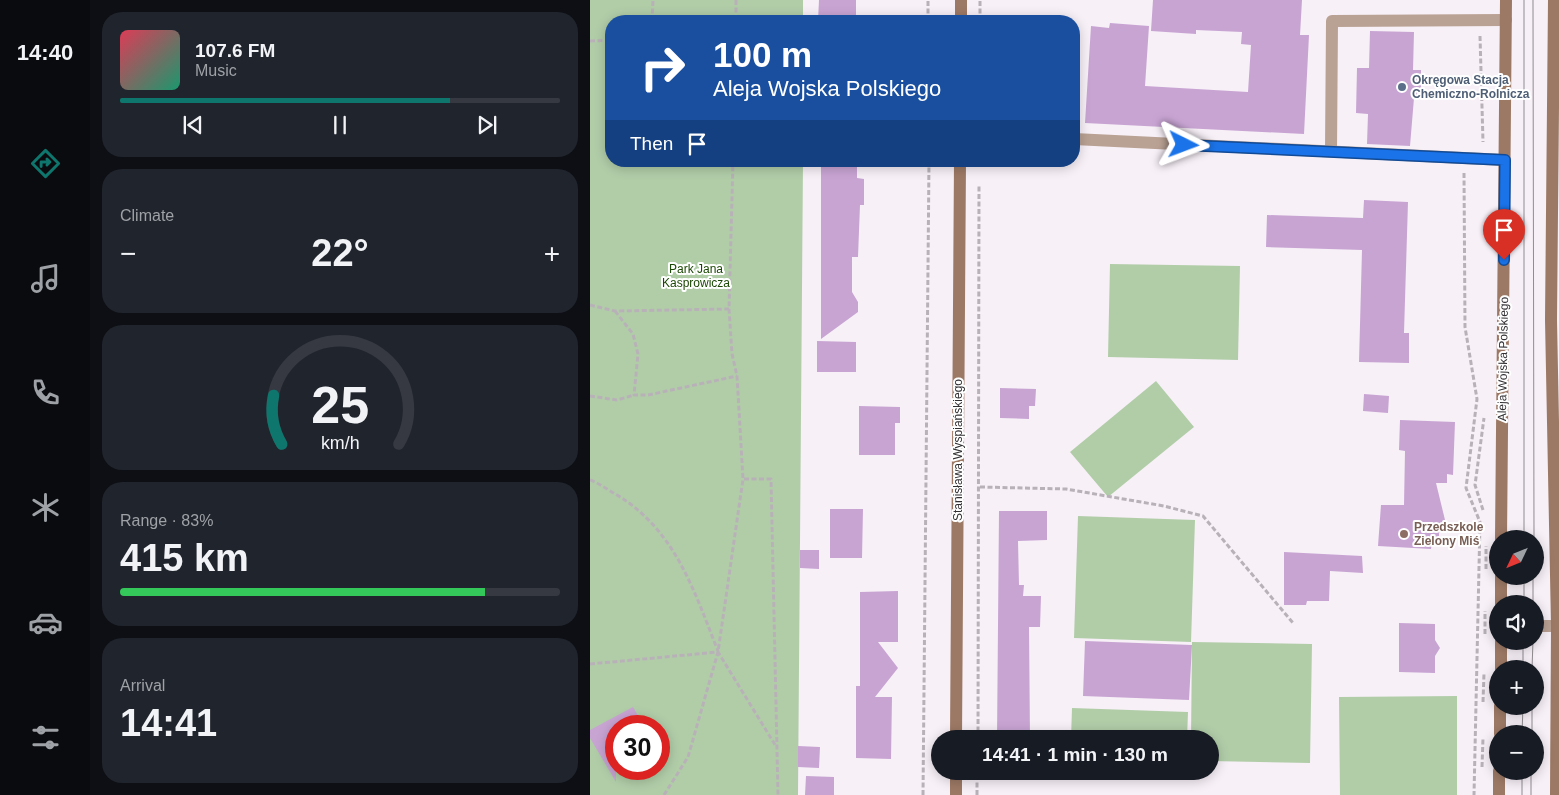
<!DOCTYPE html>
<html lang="en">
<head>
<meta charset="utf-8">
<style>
  body { margin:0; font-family:Arial,sans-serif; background:#20242c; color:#f1f3f6; height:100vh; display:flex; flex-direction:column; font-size:19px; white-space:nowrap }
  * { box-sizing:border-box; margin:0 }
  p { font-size:16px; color:#9ea1a6 }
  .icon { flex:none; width:28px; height:28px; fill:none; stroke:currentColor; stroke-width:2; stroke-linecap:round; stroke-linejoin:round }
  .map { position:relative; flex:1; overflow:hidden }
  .side { display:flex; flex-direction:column; gap:12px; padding:12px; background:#0d0f14; width:500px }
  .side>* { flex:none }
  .guide { position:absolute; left:15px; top:15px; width:475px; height:152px; border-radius:20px; box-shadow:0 2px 12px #0003; background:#1a4fa0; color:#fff; overflow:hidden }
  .needle { width:32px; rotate:227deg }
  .fabs { position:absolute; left:899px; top:530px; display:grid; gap:10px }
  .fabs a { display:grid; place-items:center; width:55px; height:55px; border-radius:50%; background:#171b24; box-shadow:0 2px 12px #0003; font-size:25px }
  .speed { position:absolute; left:15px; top:715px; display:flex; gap:10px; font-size:25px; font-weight:700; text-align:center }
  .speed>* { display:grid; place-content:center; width:65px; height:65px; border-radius:50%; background:#171b24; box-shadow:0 2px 12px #0003; line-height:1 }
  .speed .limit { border:8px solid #d22; background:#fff; color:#111 }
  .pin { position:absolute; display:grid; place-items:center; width:42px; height:42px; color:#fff; margin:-51px -21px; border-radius:50% 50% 50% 0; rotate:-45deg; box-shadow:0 0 5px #0007 }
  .pin .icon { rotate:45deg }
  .me { position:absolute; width:55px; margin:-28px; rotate:93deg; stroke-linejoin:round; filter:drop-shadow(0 0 4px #0008) }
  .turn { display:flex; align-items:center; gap:18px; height:105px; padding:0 25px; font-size:22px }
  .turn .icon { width:65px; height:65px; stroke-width:2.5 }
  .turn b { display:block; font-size:35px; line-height:42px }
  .then { display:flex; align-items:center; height:48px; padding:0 25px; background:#0003; gap:10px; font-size:19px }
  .big { font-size:38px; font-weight:700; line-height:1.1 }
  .side .widget { flex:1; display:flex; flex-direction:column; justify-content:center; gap:8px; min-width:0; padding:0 18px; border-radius:20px; background:#20242c }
  .side .dial { align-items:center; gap:0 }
  .dial svg { height:130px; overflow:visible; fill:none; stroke:#363941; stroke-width:7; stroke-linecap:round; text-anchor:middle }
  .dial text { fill:#f1f3f6; stroke:none }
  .song { display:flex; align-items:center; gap:15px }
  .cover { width:60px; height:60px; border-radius:8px; background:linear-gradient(135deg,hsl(350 70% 55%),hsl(160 70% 35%)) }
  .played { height:5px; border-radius:2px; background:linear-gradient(90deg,#0f766e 75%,#363941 75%) }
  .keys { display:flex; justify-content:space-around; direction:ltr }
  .heat { display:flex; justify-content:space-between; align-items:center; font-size:28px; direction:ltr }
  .charge { height:8px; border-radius:4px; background:linear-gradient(90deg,#34c759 83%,#363941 0) }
  .trip { position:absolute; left:341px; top:730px; width:288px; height:50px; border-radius:25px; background:#171b24; box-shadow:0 2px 12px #0003; font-weight:700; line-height:50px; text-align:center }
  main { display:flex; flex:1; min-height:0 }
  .tab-bar { display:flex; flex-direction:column; width:90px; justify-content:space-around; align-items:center; background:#090b0e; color:#9ea1a6 }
  .tab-bar .icon { width:35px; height:35px }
  .tab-bar .selected { color:#0f766e }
  .tab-bar b { font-size:22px; color:#f1f3f6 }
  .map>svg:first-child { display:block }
</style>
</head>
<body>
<main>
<nav class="tab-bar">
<b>14:40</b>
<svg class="icon selected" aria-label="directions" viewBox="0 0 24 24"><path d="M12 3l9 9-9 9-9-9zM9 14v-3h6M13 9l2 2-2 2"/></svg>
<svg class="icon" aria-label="music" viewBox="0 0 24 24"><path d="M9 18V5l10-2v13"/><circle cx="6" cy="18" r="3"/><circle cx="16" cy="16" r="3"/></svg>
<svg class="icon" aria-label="phone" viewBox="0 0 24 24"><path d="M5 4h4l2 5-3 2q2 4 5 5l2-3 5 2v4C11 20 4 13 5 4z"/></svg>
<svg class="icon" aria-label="climate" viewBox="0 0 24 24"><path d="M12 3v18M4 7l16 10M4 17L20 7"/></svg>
<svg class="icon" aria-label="car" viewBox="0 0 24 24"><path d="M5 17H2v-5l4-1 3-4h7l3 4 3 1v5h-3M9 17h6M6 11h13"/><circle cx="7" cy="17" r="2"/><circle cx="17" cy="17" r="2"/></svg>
<svg class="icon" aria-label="filters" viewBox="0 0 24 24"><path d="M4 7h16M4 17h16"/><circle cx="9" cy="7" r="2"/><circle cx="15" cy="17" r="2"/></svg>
</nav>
<section class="side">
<div class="widget">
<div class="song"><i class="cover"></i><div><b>107.6 FM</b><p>Music</p></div></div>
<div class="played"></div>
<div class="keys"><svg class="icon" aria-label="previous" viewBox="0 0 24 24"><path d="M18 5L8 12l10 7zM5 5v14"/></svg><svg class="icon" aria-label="pause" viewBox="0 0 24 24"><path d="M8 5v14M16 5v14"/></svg><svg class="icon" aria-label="next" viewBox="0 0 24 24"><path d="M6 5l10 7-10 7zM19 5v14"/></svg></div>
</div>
<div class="widget"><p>Climate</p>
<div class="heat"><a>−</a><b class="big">22°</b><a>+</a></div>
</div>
<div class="widget dial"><svg viewBox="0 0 100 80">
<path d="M14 69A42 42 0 1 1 86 69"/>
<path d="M14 69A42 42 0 0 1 9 39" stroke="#0f766e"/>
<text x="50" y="56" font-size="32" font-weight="700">25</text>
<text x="50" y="72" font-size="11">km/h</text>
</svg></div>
<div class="widget"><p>Range · 83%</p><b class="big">415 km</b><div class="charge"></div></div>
<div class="widget"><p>Arrival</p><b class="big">14:41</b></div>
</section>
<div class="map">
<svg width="969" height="795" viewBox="0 0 969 795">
  <rect width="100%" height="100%" fill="#f7f0f7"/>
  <path fill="#b1cda8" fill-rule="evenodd" d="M 0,0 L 213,0 L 213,21 L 21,21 L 21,161 L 213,161 L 208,795 L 0,795 ZM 26,726 L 69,726 L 69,769 L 26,769 Z
    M 520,264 L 650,266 L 648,360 L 518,357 Z
    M 566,381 L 604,427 L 518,497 L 480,452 Z
    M 488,516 L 605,520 L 601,642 L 484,638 Z
    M 602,642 L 722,644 L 720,763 L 620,761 L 620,739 L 601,739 Z
    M 867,696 L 867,795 L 750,795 L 749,697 Z
    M 482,708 L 598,712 L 597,739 L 481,739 Z
    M 480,771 L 596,771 L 596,778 L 480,774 Z"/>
  <path fill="#c8a4d3" d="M 229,0 L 266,0 L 266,21 L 228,21 Z
    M 563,0 L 712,0 L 710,35 L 719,35 L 714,134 L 495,123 L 501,26 L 519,28 L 520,23 L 559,26 L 555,86 L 658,92 L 661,45 L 651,44 L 652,32 L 606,30 L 606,34 L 561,31 Z
    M 780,31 L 824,32 L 823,70 L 831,70 L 831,97 L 824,98 L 820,146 L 777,144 L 778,114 L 766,113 L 767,68 L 779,68 Z
    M 231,161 L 267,161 L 267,178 L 274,179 L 274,205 L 270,205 L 268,257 L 262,257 L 262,292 L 268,302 L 268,312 L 231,339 Z
    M 774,200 L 818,202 L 814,333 L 819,333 L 819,363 L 769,362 L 772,250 L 676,247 L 677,215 L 773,218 Z
    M 227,341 L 266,342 L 266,372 L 227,372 Z
    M 410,388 L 446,389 L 445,406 L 439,406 L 439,419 L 410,418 Z
    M 774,394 L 799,396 L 798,413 L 773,411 Z
    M 269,406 L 310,407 L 310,423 L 305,423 L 305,455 L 269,455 Z
    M 810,420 L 865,422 L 863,475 L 857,474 L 857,483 L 846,483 L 855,520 L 849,533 L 849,544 L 842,543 L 841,549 L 788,546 L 791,505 L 814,505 L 815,451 L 809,450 Z
    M 240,509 L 273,509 L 272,558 L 240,558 Z
    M 409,511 L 457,511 L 457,540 L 428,541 L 429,585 L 434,585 L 433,596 L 451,596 L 450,627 L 439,627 L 440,739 L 407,739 Z
    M 210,550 L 229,550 L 229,569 L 210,568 Z
    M 694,552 L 772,556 L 773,573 L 740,571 L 739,601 L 717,601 L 716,605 L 694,605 Z
    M 308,591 L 308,642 L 288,642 L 308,668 L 285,697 L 302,697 L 301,759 L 266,758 L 266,686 L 270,686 L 270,592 Z
    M 809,623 L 845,624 L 845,640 L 850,648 L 845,656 L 845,673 L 809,672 Z
    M 495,641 L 602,645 L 599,700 L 493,696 Z
    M 43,707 L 54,726 L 26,726 L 26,782 L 0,738 L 0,730 Z
    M 208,746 L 230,747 L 229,768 L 208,767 Z
    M 216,776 L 244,777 L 244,795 L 215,795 Z"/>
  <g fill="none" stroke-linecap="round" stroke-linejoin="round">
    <path stroke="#b8b2b8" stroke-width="3" stroke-dasharray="5 2.5" stroke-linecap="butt" d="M 146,0 L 146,21
      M 62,21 L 63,0
      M 338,21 L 338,0
      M 390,21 L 390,0
      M 890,36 L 893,142
      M 0,41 L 21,40
      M 874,173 L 875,327 L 887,399 L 876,488 L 890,522 L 884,795
      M 0,305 L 25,311 L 139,309
      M 25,311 L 43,334 L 48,354 L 44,395 L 58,395 L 147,376
      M 0,396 L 27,400 L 44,395
      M 154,479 L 181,479 L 188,795
      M 0,480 C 9,483 18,490 27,495 C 86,531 104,591 128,651
      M 390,487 L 476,489 L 574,506 L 613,516 L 703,623
      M 893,510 L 885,485 L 894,418
      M 896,569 L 896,546
      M 895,634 L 895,611
      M 0,664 L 128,652 L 187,748
      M 893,702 L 894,673
      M 388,739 L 389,184
      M 892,767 L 893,738
      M 74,795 L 98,757 L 128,652 L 153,479 L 147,376 L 142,354 L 139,309 L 143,161
      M 333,795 L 339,161
      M 387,795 L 387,771"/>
    <path stroke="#b9a193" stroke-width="12" d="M 741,151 L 742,21 L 916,20"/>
    <path stroke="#b9a193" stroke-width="12" d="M 484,139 L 915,160
      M 945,626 L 969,626"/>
    <path stroke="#9c7965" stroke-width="12" d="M 964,0 L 961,320 L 967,626 L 966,795
      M 371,21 L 371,0
      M 911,539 L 916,0
      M 911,604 L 911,576
      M 911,641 L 911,669
      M 910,734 L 910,706
      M 366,739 L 370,161
      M 366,795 L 366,771
      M 909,795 L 909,771"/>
    <path stroke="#908c90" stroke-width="1" d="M 934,0 L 934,539
      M 943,0 L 944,539
      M 934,604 L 934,576
      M 943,604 L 943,576
      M 933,669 L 933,641
      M 942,669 L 943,641
      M 932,734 L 933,706
      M 942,734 L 942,706
      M 932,795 L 932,771
      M 941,795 L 941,771"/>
  </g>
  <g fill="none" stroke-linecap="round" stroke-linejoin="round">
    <g stroke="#114b97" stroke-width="12">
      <path id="route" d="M 594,145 L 915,160 L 914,260"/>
    </g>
    <use href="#route" stroke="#1a73e8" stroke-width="9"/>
  </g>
  <circle fill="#5c6f8a" stroke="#fff" stroke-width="2" cx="812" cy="87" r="5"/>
  <circle fill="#8d6e63" stroke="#fff" stroke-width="2" cx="814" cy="534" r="5"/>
  <g text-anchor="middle" stroke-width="4" stroke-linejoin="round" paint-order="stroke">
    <g font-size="12" font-weight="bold" fill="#4e5e75" stroke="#fff" text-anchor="start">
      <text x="822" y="84">Okręgowa Stacja<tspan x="822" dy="14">Chemiczno-Rolnicza</tspan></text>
    </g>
    <g font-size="12" fill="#1b4804" stroke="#fff">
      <text x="106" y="273">Park Jana<tspan x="106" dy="14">Kasprowicza</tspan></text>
    </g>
    <g font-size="12" fill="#312f32" stroke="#fff">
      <text transform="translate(913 359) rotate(-89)" y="4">Aleja Wojska Polskiego</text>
      <text transform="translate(368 450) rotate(-90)" y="4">Stanisława Wyspiańskiego</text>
    </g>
    <g font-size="12" font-weight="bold" fill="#785e54" stroke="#fff" text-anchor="start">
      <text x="824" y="531">Przedszkole<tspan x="824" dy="14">Zielony Miś</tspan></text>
    </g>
  </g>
</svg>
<div class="fabs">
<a><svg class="needle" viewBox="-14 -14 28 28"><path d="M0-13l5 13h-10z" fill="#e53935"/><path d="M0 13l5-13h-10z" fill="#9ea1a6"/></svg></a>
<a><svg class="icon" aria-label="sound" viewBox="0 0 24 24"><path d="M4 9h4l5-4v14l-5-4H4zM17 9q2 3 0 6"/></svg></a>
<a>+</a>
<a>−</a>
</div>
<div class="speed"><div class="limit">30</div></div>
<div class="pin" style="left:914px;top:260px;background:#d93025"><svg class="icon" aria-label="arrive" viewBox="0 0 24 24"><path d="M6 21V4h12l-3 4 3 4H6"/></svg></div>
<svg class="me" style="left:594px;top:145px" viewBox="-20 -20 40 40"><path d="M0-17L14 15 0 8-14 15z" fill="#1a73e8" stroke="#fff" stroke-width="4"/></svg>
<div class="trip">14:41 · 1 min · 130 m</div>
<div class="guide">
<div class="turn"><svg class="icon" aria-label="right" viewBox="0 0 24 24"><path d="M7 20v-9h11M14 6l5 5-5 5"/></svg><div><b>100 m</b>Aleja Wojska Polskiego</div></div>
<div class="then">Then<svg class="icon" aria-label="arrive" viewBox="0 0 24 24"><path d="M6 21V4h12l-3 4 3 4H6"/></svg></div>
</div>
</div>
</main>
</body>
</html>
